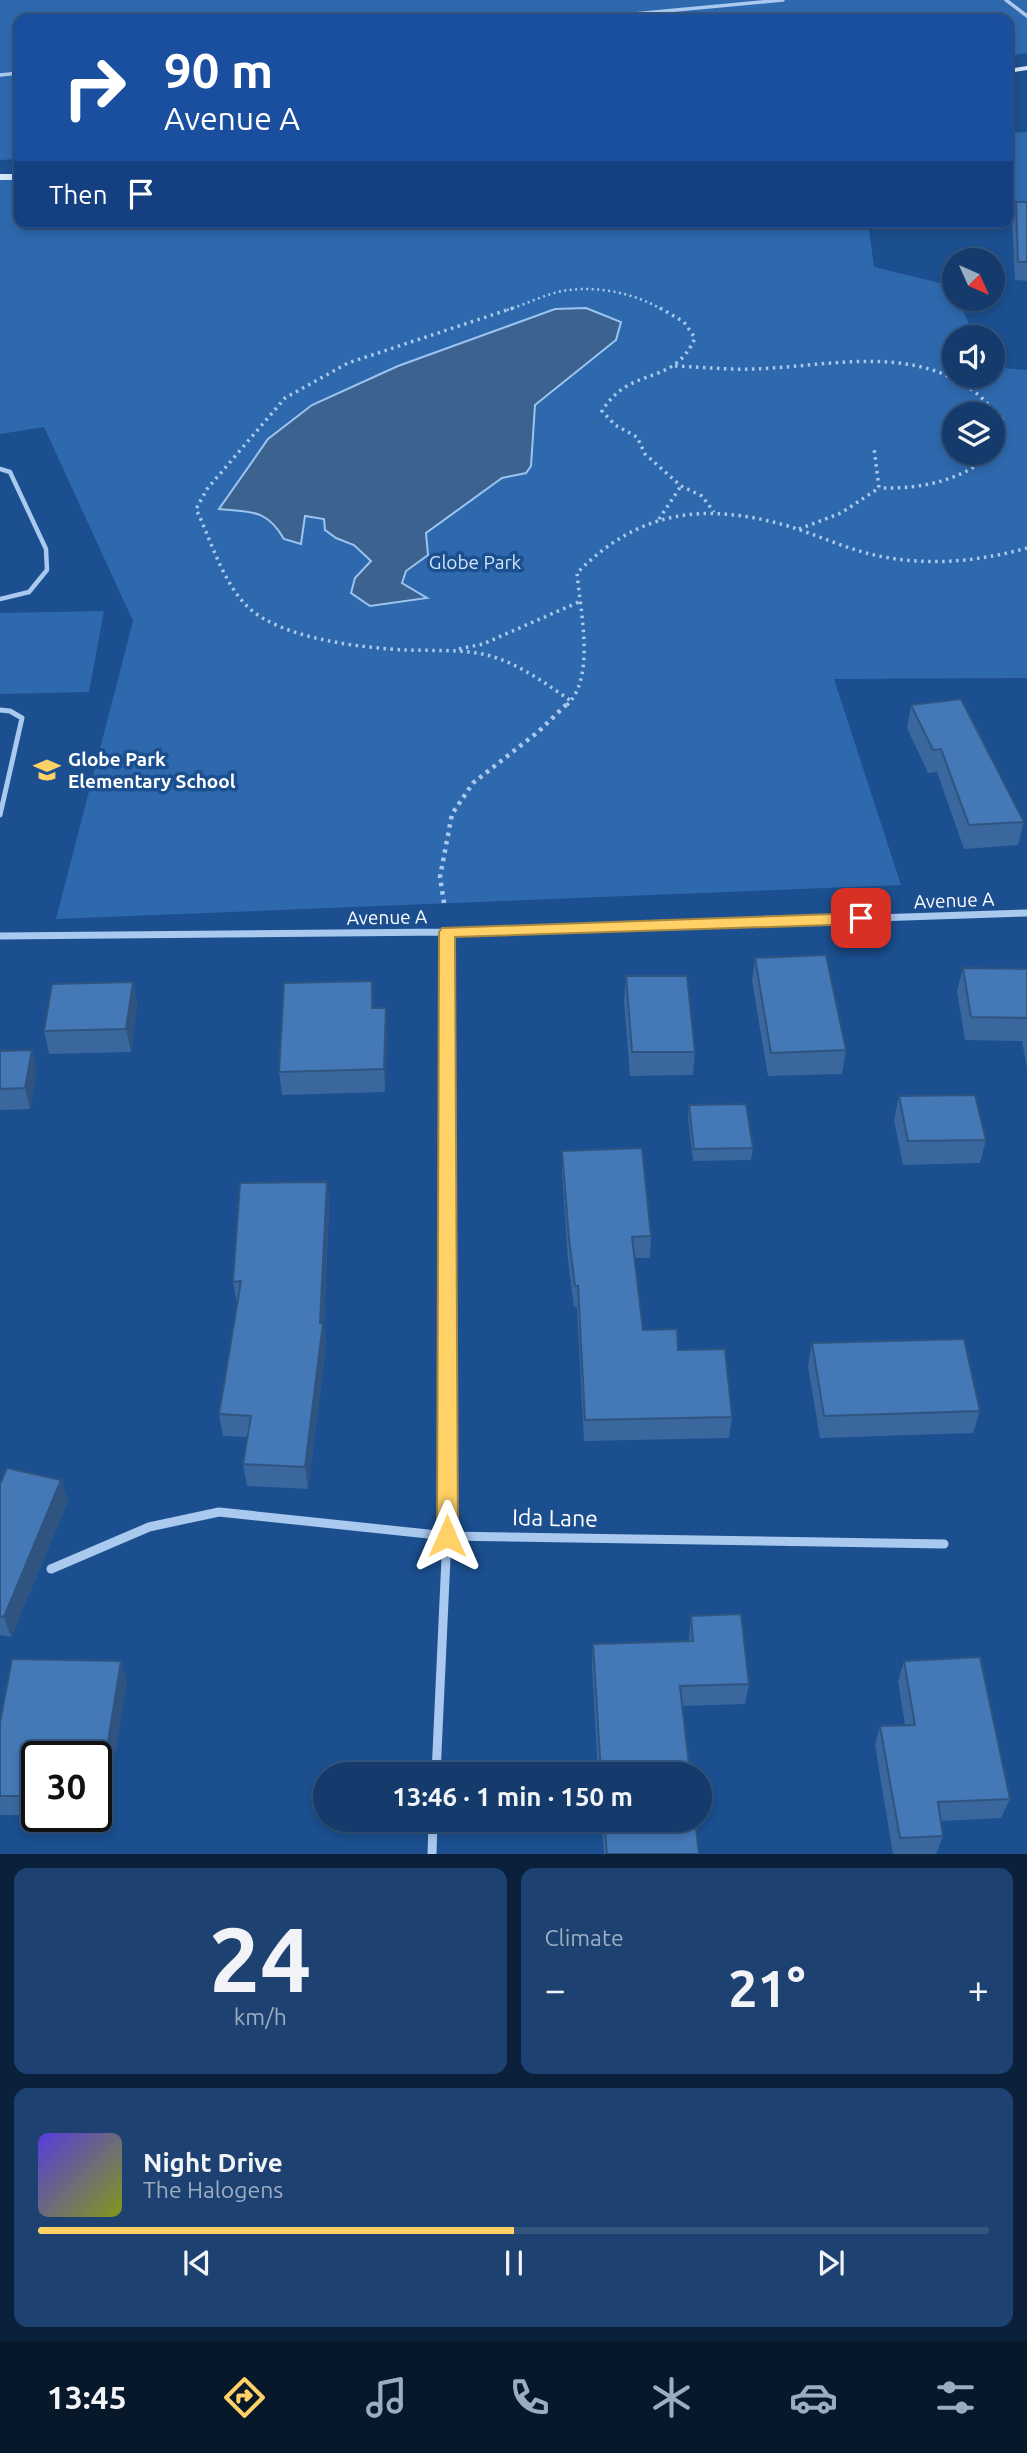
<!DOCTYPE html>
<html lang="en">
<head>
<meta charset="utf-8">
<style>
  body { margin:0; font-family:Ubuntu,sans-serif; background:#1d4271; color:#f1f3f6; height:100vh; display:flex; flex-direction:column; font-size:26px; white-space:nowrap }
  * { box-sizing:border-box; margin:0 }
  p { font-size:23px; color:#9dadc1 }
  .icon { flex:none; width:38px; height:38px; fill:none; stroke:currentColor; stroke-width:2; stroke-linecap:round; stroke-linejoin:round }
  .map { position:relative; height:1854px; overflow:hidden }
  .side { display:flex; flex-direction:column; gap:14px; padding:14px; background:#0b203b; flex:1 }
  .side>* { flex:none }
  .banner { position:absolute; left:14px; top:14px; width:999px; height:214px; border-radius:14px; box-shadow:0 4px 10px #0003,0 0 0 2px #33557e; background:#1a4fa0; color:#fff; overflow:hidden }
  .needle { width:46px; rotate:135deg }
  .tools { position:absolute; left:942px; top:248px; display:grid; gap:14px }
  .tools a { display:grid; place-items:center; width:63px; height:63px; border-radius:50%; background:#143b6b; box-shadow:0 4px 10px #0003,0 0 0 2px #33557e; font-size:35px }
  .speed { position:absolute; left:21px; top:1741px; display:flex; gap:14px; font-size:35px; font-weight:700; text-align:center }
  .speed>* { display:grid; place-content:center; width:91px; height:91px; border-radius:50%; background:#143b6b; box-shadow:0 4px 10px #0003,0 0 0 2px #33557e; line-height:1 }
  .speed .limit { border:4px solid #111; border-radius:10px; background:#fff; color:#111 }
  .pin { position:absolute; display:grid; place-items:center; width:60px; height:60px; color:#fff; margin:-30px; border-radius:14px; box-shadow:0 4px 10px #0006 }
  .me { position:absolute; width:77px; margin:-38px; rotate:0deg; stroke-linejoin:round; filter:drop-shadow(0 0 5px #0008) }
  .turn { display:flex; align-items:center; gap:24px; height:147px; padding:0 35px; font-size:32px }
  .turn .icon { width:91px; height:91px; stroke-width:2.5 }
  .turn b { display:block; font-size:49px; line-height:60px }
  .then { display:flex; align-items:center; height:66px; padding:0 35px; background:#0003; gap:14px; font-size:26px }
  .big { font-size:52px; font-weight:700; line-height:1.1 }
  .side .tile { flex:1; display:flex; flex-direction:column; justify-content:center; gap:10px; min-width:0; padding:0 24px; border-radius:14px; background:#1d4271 }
  .side .dial { align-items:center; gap:0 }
  .dial b { font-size:91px; line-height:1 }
  .song { display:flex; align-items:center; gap:21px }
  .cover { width:84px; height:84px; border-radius:10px; background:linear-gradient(135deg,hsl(250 70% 55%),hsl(70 70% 35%)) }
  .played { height:7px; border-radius:4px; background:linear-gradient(90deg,#ffd166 50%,#33557e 50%) }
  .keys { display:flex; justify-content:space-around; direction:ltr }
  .heat { display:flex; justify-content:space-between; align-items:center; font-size:38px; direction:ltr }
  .side .tiles { flex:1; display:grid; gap:14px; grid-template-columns:1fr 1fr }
  .tile:last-child { grid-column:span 2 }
  .trip { position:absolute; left:313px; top:1762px; width:399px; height:70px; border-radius:35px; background:#143b6b; box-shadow:0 4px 10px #0003,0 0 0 2px #33557e; font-weight:700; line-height:70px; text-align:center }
  .dock { display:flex; height:112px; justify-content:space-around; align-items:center; background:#08182b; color:#9dadc1 }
  .dock .icon { width:49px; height:49px }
  .dock .current { color:#ffd166 }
  .dock b { font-size:32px; color:#f1f3f6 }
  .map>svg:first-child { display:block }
</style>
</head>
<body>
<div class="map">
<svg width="1027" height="1855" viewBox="0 0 1027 1855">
  <rect width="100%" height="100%" fill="#1b4f8f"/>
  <path fill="#2e69ad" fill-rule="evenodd" d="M 0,0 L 1027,0 L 1027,53 L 1008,56 L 1008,19 L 19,19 L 19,159 L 0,160 Z
    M 1027,132 L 1027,212 L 1008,212 L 1008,133 Z
    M 0,174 L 19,174 L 19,222 L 868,222 L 874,267 L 952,286 L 954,299 L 958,299 L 975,338 L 954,338 L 954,376 L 992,376 L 992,367 L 1027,370 L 1027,678 L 834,679 L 901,885 L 56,919 L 133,621 L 44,427 L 0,434 ZM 954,415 L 992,415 L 992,453 L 954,453 Z
    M 104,611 L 89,692 L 0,694 L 0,613 Z"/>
  <path fill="#3c6290" stroke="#9cc4f0" stroke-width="2" d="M 586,308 L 621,322 L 616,340 L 535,405 L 531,466 L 526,473 L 502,478 L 426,533 L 428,555 L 406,571 L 402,583 L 427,598 L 370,606 L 351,593 L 355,578 L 371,561 L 354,545 L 336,538 L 325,530 L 324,519 L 305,516 L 301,544 L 284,539 C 267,509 251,512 219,509 L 268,439 L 312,405 L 398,366 L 555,309 Z"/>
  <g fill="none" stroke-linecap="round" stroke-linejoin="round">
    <path stroke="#a9c9ee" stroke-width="2.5" stroke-dasharray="2 3.5" stroke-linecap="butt" d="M 507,310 C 527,304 549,292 569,290 C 601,286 636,294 663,310"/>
    <path stroke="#a9c9ee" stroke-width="3.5" stroke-dasharray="2.5 4.5" stroke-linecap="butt" d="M 513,308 L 348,363 L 285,398 L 207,489 L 196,509 C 211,540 223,584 249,608 C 283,639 362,648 407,650 C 434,651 461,649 487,655 C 518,663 545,683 571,701
      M 660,308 L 684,322 L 695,338 C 673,388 631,364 602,411 L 615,425 L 637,437 L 645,454 L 681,486 L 702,496 L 714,512
      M 675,366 C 702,367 729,370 756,369 C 829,366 912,344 975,392 C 985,400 993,410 1002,419 L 998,450 C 963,480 925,489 879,488
      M 659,519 L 681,486
      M 799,529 L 841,513 L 879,488 L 874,448
      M 459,649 L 483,644 L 581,601
      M 567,705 C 596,677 580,610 577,573 C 639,510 704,502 788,526 C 820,536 851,551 884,557 C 933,566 980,561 1027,548"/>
    <path stroke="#a9c9ee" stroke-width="4.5" stroke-dasharray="3.5 5" stroke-linecap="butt" d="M 444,903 L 440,877 L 452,814 L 473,783 L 538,732 L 568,703"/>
    <path stroke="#a9c9ee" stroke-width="3.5" d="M 1006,0 L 1027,16
      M 580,19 L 783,0
      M 0,75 L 19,73"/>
    <path stroke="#a9c9ee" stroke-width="4.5" d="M 0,469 L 10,472 L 46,549 L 47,570 L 29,592 L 0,599"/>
    <path stroke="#a9c9ee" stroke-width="5" d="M 0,710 L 10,711 L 22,718 L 0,815"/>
    <path stroke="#a9c9ee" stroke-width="7" d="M 447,932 L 447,1210
      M 0,936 L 447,932 L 1027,913"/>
    <path stroke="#a9c9ee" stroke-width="9" d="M 51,1569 L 149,1527 L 219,1512 L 447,1536 L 944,1544
      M 436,1774 L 447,1536 L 447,1208
      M 432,1855 L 433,1820"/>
    <path fill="#d6e6fa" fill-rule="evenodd" d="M 1027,66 L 1027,70 L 1008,73 L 1008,69 Z
      M 0,174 L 19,174 L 19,180 L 0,180 Z"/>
  </g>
  <path fill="#3a679d" d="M 1016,202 L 1027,202 L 1027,282 L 1027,281 L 1015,280 L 1012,220 Z
    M 911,705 L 1024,822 L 1018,845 L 964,849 L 937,772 L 928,773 L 907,728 Z
    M 755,958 L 846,1050 L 842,1074 L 768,1076 L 752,981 Z
    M 963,968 L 1027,969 L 1027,1069 L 1022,1041 L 965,1040 L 957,991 Z
    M 626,976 L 695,1052 L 693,1075 L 630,1076 L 624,1000 Z
    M 133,982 L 137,1005 L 131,1052 L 49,1054 L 44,1031 Z
    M 374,1008 L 387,1031 L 385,1092 L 282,1095 L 279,1072 Z
    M 0,1051 L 37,1070 L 30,1109 L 0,1110 Z
    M 899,1096 L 986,1140 L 980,1163 L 903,1165 L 894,1120 Z
    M 689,1105 L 753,1148 L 751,1160 L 693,1161 L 688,1117 Z
    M 562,1151 L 651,1236 L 650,1258 L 634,1258 L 643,1330 L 678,1350 L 732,1417 L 729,1438 L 584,1441 L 577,1307 L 574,1307 L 568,1261 L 562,1173 Z
    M 327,1182 L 329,1205 L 324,1326 L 326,1346 L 308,1489 L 247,1486 L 243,1464 L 247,1437 L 223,1436 L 219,1414 L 237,1304 L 233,1282 Z
    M 812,1343 L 980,1411 L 973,1433 L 820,1438 L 808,1366 Z
    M 61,1480 L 68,1501 L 11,1637 L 0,1635 L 0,1484 Z
    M 691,1616 L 749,1684 L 745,1704 L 682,1706 L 690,1774 L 598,1774 L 592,1665 L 593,1644 L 689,1641 Z
    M 904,1661 L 1010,1799 L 1001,1818 L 941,1821 L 943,1836 L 936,1854 L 893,1854 L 875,1745 L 880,1726 L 905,1725 L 898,1681 Z
    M 127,1681 L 105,1816 L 96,1816 L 96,1757 L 37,1757 L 37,1815 L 0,1815 L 0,1722 Z
    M 601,1820 L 695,1820 L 699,1854 L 604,1854 Z"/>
  <path fill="#305480" d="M 372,981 L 374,1004 L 373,1032 L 372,1008 Z
    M 133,982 L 137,1005 L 131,1052 L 126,1029 Z
    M 386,1008 L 387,1031 L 385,1092 L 384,1069 Z
    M 32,1050 L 37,1070 L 30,1109 L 25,1088 Z
    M 327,1182 L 329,1205 L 324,1326 L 326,1346 L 308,1489 L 305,1467 L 320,1323 Z
    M 61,1480 L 68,1501 L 11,1637 L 4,1617 Z
    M 121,1661 L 127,1681 L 105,1816 L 99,1797 Z"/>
  <path fill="#4478b7" stroke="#305480" stroke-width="2" d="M 1016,202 L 1027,202 L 1027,262 L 1018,262 Z
    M 961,699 L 1024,822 L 969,825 L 941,749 L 933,750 L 911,705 Z
    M 826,955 L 846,1050 L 771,1053 L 755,958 Z
    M 963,968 L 1027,969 L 1027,1018 L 971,1017 Z
    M 626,976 L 687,976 L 695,1052 L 632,1052 Z
    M 372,981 L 372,1008 L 386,1008 L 384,1069 L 279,1072 L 284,983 Z
    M 133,982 L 126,1029 L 44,1031 L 52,984 Z
    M 32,1050 L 25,1088 L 0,1089 L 0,1051 Z
    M 975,1095 L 986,1140 L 908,1141 L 899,1096 Z
    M 746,1104 L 753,1148 L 694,1149 L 689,1105 Z
    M 642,1148 L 651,1236 L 632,1237 L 643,1330 L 677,1329 L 678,1350 L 725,1349 L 732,1417 L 585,1420 L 578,1286 L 575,1286 L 569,1239 L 562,1151 Z
    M 327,1182 L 320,1323 L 323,1323 L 305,1467 L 243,1464 L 251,1416 L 219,1414 L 241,1281 L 233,1282 L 240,1183 Z
    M 964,1339 L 980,1411 L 824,1416 L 812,1343 Z
    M 7,1468 L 61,1480 L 4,1617 L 0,1616 L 0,1484 Z
    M 741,1614 L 749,1684 L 680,1686 L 690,1774 L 601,1774 L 593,1644 L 693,1641 L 691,1616 Z
    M 980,1657 L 1010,1799 L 938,1802 L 943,1836 L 900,1838 L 880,1726 L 915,1725 L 904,1661 Z
    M 12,1659 L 121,1661 L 99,1797 L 96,1797 L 96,1757 L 37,1757 L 37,1796 L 0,1796 L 0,1722 Z
    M 604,1820 L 695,1820 L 699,1854 L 607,1854 Z"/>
  <path fill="#ffd166" stroke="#a68842" stroke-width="2" d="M 861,913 L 869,918 L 861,924 L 455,937 L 458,1536 L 455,1543 L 447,1545 L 440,1543 L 437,1536 L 439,932 L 442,928 Z"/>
  <defs>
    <g id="school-bare" transform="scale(2.1)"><path d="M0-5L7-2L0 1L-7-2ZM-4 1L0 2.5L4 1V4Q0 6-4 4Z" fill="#ffd166" stroke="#1b4f8f" stroke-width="2.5" paint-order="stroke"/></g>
  </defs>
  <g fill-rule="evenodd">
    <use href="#school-bare" x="47" y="770"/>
  </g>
  <g text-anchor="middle" stroke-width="7" stroke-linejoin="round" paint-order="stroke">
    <g font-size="19" fill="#cfe3fa" stroke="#1b4f8f">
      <text x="475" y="569">Globe Park</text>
    </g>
    <g font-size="19" font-weight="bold" fill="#fff" stroke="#1b4f8f" text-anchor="start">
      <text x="68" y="766">Globe Park<tspan x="68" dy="22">Elementary School</tspan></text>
    </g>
    <g font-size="19" fill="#fff" stroke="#1b4f8f">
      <text transform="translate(954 900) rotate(-2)" y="7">Avenue A</text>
      <text transform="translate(387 917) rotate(-1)" y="7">Avenue A</text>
    </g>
    <g font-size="23" fill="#fff" stroke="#1b4f8f">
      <text transform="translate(555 1518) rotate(1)" y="8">Ida Lane</text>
    </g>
  </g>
</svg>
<div class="tools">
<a><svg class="needle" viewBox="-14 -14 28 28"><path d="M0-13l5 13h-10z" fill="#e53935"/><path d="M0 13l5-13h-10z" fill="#9dadc1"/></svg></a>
<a><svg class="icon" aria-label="sound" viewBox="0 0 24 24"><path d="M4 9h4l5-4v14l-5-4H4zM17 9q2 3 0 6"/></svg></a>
<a><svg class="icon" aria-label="layers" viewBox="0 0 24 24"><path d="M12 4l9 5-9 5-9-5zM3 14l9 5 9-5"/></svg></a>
</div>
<div class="speed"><div class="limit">30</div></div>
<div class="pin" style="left:861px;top:918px;background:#d93025"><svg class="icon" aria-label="arrive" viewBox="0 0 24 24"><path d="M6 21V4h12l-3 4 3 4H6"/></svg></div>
<svg class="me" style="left:447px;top:1536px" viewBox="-20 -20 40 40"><path d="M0-17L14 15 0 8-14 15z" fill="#ffd166" stroke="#fff" stroke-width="4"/></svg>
<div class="trip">13:46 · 1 min · 150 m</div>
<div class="banner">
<div class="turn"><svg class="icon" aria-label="right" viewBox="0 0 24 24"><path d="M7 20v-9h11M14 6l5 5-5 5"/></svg><div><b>90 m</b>Avenue A</div></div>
<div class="then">Then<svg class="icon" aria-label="arrive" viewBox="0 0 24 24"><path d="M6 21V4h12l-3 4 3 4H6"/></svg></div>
</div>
</div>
<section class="side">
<div class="tiles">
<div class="tile dial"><b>24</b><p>km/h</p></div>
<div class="tile"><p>Climate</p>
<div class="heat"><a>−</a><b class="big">21°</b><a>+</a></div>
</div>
<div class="tile">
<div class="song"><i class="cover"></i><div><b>Night Drive</b><p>The Halogens</p></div></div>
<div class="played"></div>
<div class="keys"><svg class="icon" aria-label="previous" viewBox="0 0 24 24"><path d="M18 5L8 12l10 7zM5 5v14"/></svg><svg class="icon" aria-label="pause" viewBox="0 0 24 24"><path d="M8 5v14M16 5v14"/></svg><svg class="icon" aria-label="next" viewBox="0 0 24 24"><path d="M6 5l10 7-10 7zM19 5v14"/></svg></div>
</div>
</div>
</section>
<nav class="dock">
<b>13:45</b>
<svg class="icon current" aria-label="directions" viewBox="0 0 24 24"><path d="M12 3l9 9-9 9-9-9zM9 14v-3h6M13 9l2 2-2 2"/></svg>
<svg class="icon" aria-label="music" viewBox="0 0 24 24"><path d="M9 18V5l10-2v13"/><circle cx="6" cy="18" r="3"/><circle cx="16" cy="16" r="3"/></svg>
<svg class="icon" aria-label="phone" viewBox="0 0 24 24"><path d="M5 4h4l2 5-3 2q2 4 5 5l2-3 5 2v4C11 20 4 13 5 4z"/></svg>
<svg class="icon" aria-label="climate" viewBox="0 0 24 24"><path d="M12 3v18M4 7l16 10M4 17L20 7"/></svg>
<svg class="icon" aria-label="car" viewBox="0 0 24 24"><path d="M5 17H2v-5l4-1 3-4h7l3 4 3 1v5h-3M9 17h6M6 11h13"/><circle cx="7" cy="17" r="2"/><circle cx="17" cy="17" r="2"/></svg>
<svg class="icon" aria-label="filters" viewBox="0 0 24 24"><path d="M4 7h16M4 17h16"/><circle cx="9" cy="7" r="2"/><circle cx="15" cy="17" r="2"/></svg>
</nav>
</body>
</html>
